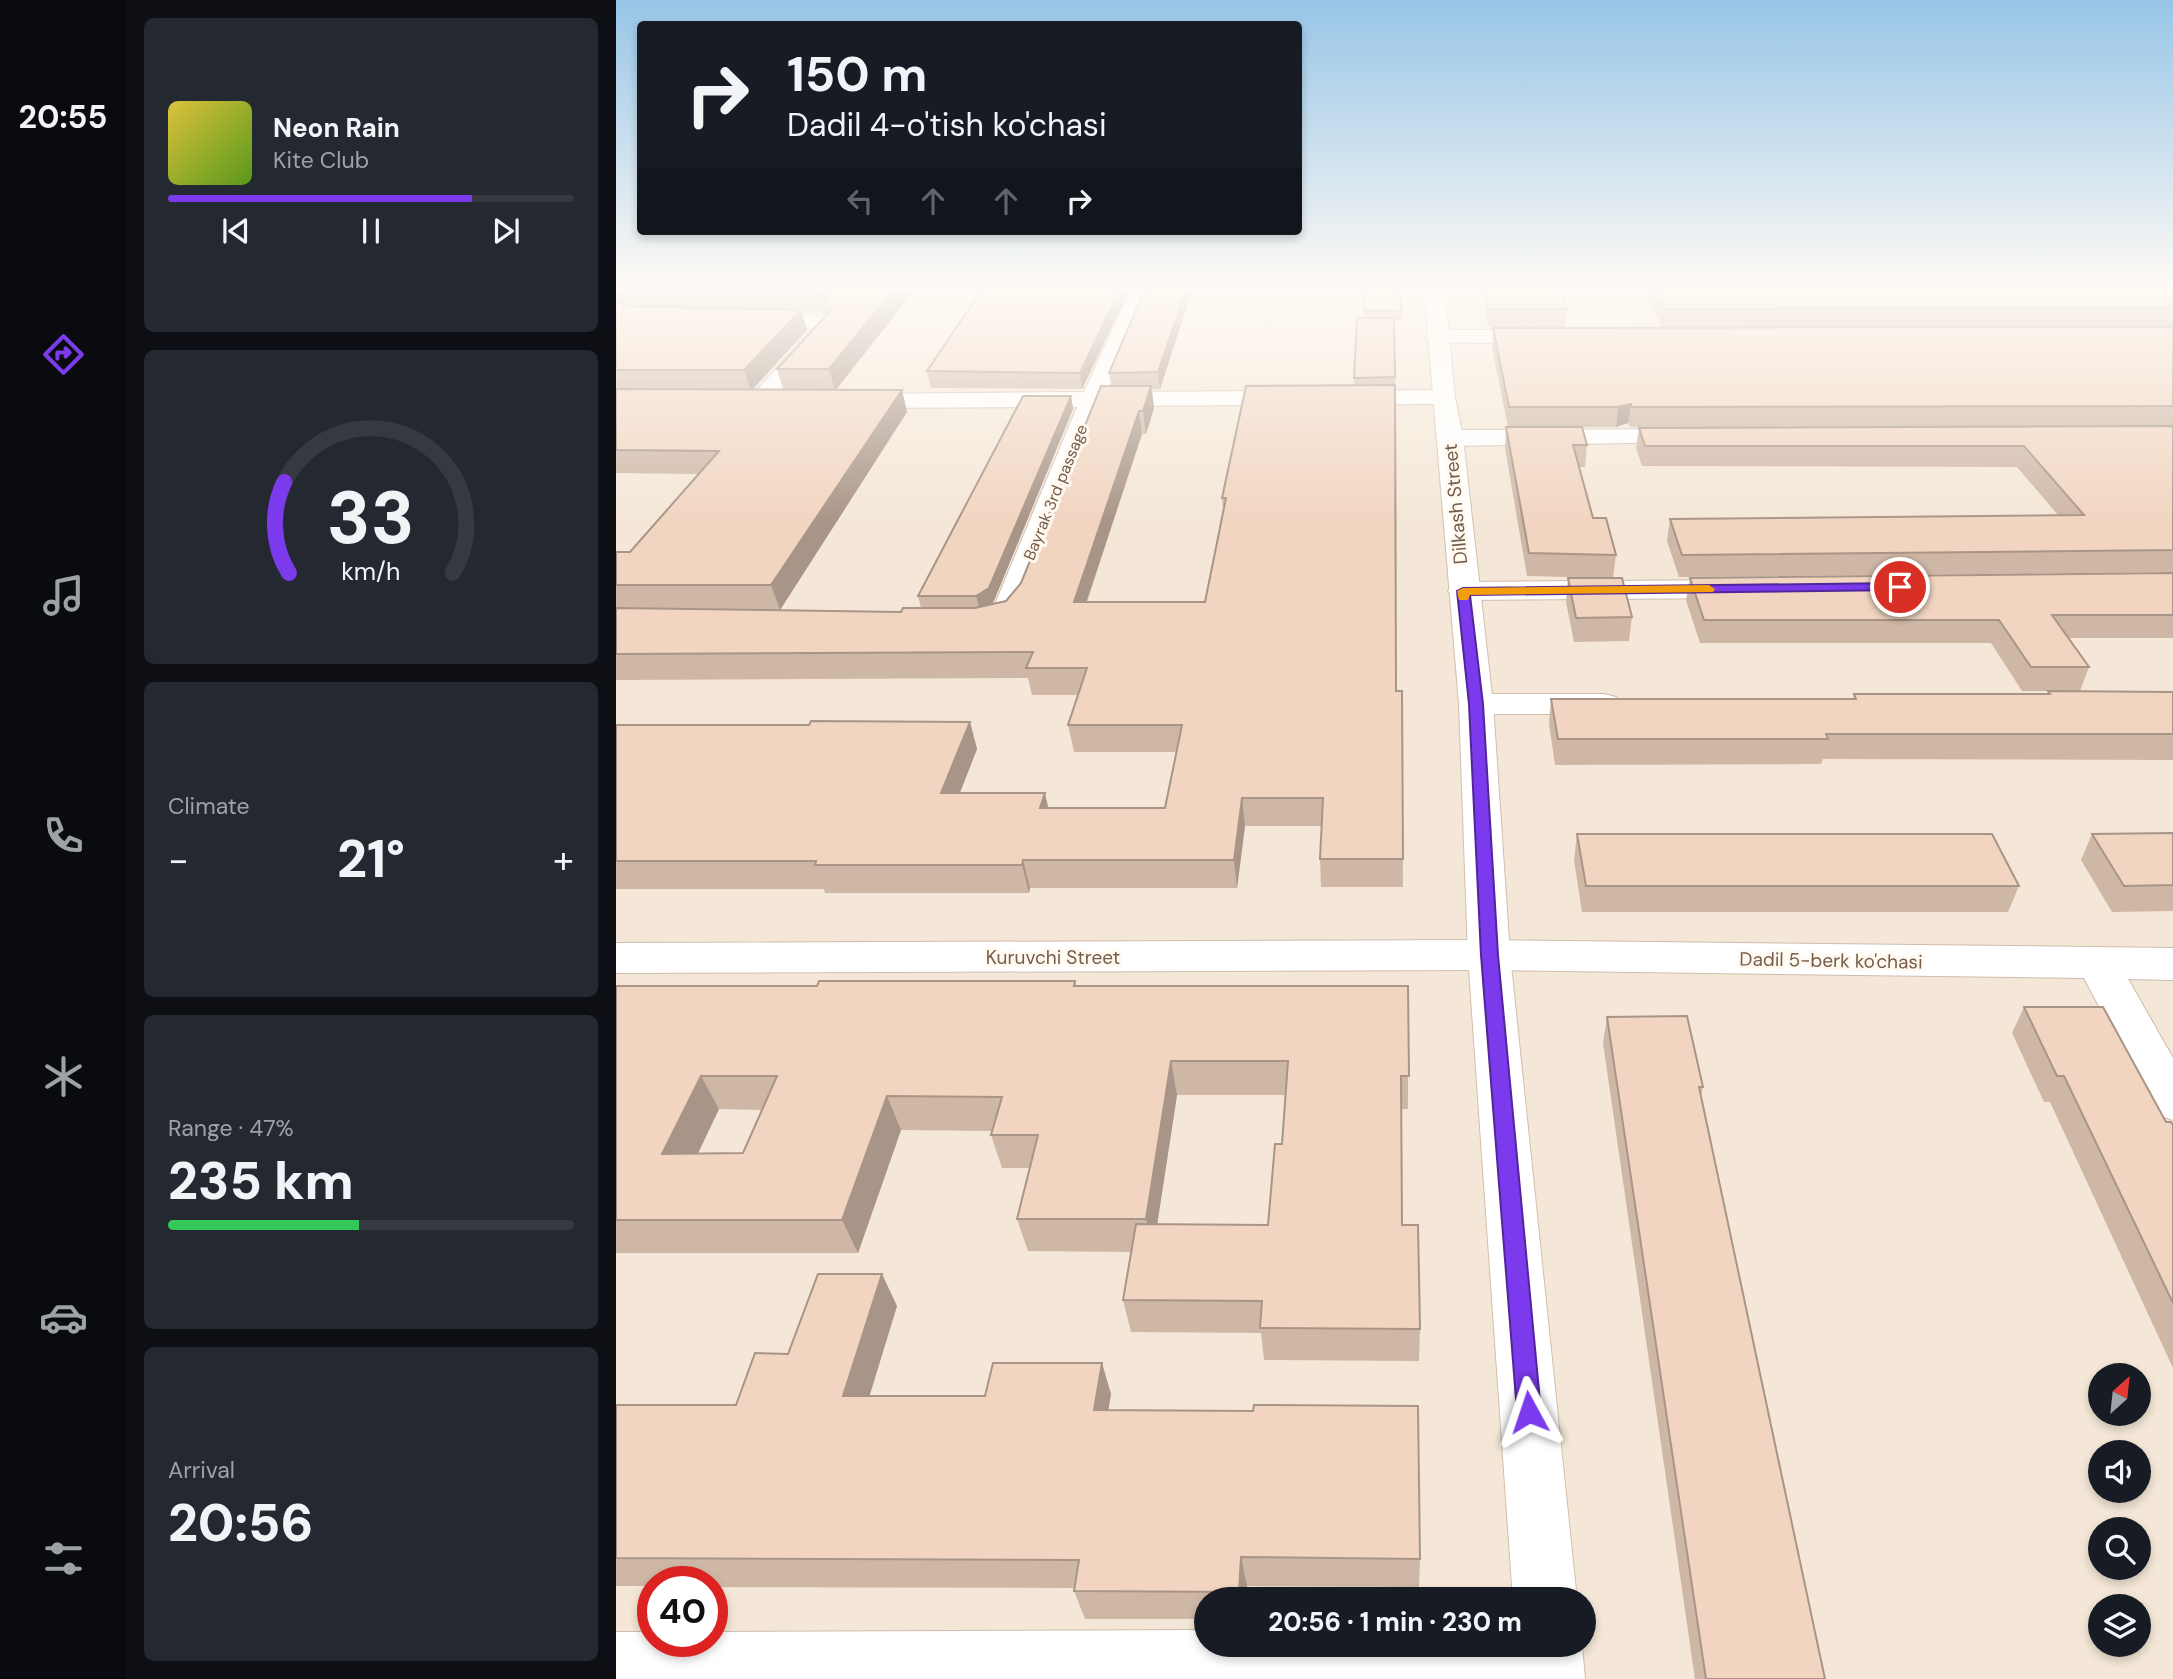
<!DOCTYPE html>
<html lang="en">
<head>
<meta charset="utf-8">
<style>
  body { margin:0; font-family:"DM Sans",sans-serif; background:#242831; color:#f1f3f6; height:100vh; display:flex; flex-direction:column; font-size:26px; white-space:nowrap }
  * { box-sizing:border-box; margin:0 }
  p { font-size:23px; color:#9ea1a6 }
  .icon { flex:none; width:38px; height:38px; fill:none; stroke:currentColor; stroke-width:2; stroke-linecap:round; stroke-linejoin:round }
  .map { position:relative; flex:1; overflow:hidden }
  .drawer { display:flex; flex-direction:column; gap:18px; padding:18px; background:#0d0f14; width:490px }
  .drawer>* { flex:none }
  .banner { position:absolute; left:21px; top:21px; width:665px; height:214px; border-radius:7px; box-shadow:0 4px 10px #0003; background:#171b24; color:#f1f3f6; overflow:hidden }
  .needle { width:46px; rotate:27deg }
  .fabs { position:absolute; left:1472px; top:1363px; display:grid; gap:14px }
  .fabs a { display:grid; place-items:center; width:63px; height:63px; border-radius:50%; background:#171b24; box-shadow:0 4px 10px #0003; font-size:35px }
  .speed { position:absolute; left:21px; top:1566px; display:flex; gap:14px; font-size:35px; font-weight:700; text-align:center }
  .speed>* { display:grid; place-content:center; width:91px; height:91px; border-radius:50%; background:#171b24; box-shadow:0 4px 10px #0003; line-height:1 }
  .speed .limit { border:10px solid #d22; background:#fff; color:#111 }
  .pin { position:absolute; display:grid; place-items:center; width:60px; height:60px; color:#fff; margin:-30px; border:4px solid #fff; border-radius:50%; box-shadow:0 2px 7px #0007 }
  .me { position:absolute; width:77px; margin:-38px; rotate:355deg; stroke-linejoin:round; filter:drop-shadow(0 0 5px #0008) }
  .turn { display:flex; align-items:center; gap:24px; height:147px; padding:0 35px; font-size:32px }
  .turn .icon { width:91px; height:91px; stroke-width:2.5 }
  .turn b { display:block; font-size:49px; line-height:60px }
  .lanes { display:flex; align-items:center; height:66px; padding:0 35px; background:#0003; justify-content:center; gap:35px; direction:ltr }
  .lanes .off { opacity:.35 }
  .big { font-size:52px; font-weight:800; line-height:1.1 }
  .drawer .tile { flex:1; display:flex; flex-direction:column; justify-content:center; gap:10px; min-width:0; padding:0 24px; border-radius:10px; background:#242831 }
  .drawer .dial { align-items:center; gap:0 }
  .dial svg { height:182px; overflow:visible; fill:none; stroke:#363941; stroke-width:7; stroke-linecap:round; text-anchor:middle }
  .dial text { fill:#f1f3f6; stroke:none }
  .song { display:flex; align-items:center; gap:21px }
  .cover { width:84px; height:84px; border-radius:10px; background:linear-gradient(135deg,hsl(50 70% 55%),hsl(90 70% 35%)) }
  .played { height:7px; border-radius:4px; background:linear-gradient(90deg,#7c3aed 75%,#363941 75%) }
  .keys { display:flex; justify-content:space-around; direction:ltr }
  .heat { display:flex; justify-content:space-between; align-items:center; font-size:38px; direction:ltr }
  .charge { height:10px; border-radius:5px; background:linear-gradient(90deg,#34c759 47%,#363941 0) }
  .trip { position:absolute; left:578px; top:1587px; width:402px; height:70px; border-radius:35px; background:#171b24; box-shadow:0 4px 10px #0003; font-weight:800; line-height:70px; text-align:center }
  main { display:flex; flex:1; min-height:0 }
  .dock { display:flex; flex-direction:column; width:126px; justify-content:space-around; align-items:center; background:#090b0e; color:#9ea1a6 }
  .dock .icon { width:49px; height:49px }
  .dock .on { color:#7c3aed }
  .dock b { font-size:32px; color:#f1f3f6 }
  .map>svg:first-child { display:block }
</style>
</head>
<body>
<main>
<nav class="dock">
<b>20:55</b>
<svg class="icon on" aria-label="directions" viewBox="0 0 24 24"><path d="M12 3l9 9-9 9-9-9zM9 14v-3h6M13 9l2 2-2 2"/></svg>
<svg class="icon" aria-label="music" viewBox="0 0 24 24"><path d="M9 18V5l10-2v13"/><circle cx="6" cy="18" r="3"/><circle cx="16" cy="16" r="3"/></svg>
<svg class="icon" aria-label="phone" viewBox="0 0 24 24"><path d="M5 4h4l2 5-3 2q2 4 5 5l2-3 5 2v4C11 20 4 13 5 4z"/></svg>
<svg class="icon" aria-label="climate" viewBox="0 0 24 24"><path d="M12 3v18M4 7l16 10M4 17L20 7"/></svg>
<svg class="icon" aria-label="car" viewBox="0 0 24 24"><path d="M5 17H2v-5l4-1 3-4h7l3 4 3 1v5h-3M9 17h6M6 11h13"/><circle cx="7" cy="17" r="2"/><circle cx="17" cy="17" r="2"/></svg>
<svg class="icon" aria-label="filters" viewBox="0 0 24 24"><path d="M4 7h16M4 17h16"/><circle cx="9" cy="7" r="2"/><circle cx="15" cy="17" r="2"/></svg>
</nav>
<section class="drawer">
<div class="tile">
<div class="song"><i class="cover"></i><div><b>Neon Rain</b><p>Kite Club</p></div></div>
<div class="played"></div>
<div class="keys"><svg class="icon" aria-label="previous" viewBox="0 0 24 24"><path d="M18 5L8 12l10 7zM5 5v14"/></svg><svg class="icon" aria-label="pause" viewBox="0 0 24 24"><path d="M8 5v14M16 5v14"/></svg><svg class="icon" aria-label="next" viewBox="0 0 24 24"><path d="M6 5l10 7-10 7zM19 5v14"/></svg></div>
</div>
<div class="tile dial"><svg viewBox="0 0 100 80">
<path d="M14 69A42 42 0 1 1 86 69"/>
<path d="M14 69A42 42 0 0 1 12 29" stroke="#7c3aed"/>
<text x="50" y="56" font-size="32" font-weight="700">33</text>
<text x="50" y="72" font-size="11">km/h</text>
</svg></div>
<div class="tile"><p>Climate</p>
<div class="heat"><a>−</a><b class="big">21°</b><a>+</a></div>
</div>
<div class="tile"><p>Range · 47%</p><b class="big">235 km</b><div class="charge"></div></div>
<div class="tile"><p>Arrival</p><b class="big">20:56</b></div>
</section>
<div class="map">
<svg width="1557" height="1679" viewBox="0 0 1557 1679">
  <rect width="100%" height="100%" fill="#fcf5e9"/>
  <path fill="#f4e7d7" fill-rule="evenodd" d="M 0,287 L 1557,287 L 1557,1679 L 0,1679 ZM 1484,1376 L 1522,1376 L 1522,1414 L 1484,1414 ZM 1484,1452 L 1522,1452 L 1522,1491 L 1484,1491 ZM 1484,1530 L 1522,1530 L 1522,1568 L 1484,1568 ZM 37,1582 L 96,1582 L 96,1642 L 37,1642 ZM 590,1600 L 968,1600 L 968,1645 L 590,1645 ZM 1484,1606 L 1522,1606 L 1522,1645 L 1484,1645 Z"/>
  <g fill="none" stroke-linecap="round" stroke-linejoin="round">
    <g stroke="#cebdae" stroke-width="2">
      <path id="street" d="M 516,287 L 536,287 L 491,392 L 827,390 L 835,392 L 839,397 L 835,402 L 827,404 L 485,406 L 408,608 C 396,625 376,634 355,629 L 350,622 L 355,615 L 373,610 L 379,604 L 461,407 L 237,408 L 229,406 L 225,401 L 229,396 L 237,394 L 468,392 Z
        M 136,313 C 158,313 209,306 219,329 L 151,406 L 135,406 L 131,401 L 197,328 L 129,323 L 125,319 L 129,315 Z
        M 821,330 L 927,330 L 935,332 L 938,337 L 935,342 L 927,344 L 813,342 L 810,337 L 813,332 Z
        M 1073,429 L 1082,432 L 1086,437 L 1082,442 L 834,446 L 825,443 L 821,438 L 825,433 L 834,430 Z
        M 1125,580 L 1136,583 L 1140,589 L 1136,595 L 1125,598 L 847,600 L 836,597 L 832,591 L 836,585 L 847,582 Z
        M 860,694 L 988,694 L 1000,697 L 1005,704 L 1000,711 L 988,714 L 860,714 L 848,711 L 843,704 L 848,697 Z
        M 873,940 L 1557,948 L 1557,980 L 1512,979 L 1557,1058 L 1557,1120 L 1540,1114 L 1468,978 L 873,970 L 0,973 L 0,943 Z
        M 590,1630 L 590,1645 L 960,1645 L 967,1662 L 960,1679 L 0,1679 L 0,1632 L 37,1632 L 37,1642 L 96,1642 L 96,1632 Z"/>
    </g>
    <g stroke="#d3bfae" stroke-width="2">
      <path id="secondary" d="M 808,287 L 828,287 L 839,397 L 847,438 L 877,704 L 894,955 L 961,1600 L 897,1600 L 852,955 L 843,704 Z
        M 900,1645 L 966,1645 L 969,1679 L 903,1679 Z"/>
    </g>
    <use href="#street" fill="#fff" fill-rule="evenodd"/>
    <use href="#secondary" fill="#fff" fill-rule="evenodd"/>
  </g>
  <path fill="#cfb7a6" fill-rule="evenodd" d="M 0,287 L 301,287 L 220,389 L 286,390 L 291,412 L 164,610 L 285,612 L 305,608 L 302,596 L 455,396 L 457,409 L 377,603 L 373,604 L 390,601 L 405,583 L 495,386 L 493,373 L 530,287 L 577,287 L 544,389 L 536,389 L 538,408 L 530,434 L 526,434 L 471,602 L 589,602 L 607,509 L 606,498 L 738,385 L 738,378 L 748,318 L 749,287 L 784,287 L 785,320 L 779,320 L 780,691 L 786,691 L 787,887 L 705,887 L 704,859 L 706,826 L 629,826 L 621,888 L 414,888 L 413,893 L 209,893 L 208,889 L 0,889 L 0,725 L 193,725 L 354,722 L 361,749 L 343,793 L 432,808 L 549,808 L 561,752 L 458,752 L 452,725 L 462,695 L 416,695 L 412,678 L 0,680 L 0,552 L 14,552 L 82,474 L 0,473 ZM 186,311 L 199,311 L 211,315 L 161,369 L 167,389 L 137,389 L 191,330 Z
    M 515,287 L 466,389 L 315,388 L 311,371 Z
    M 866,287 L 943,287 L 951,309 L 949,327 L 872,327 Z
    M 1027,287 L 1557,287 L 1557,326 L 1046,327 Z
    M 1557,327 L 1557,426 L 1014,427 L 1012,423 L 1000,427 L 892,427 L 876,347 L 877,328 Z
    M 1557,426 L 1557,572 L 1063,577 L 1051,541 L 1054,519 L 1442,515 L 1401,467 L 1026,466 L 1020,448 L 1023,428 Z
    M 890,427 L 971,445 L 969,467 L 963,467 L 977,518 L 1000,555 L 997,578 L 1016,617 L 1013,641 L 958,642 L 950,602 L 952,578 L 990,578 L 911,576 L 889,448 Z
    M 1557,573 L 1557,638 L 1452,638 L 1473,667 L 1464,691 L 1406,691 L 1375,643 L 1084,643 L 1070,600 L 1074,578 Z
    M 1432,691 L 1557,692 L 1557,760 L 1207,759 L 1205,764 L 939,765 L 933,724 L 935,699 L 1237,699 L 1238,694 L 1431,694 Z
    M 1557,833 L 1557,911 L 1496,912 L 1465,860 L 1476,834 Z
    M 961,834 L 1403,886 L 1392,912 L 966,912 L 958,860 Z
    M 459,981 L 460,986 L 792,986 L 792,1109 L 785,1109 L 786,1225 L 804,1329 L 803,1361 L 648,1360 L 645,1333 L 515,1332 L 507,1300 L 515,1252 L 412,1251 L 401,1219 L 413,1168 L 386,1168 L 375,1135 L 376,1131 L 285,1130 L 242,1253 L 0,1253 L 0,986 L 201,986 ZM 561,1095 L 669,1095 L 666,1144 L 652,1225 L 541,1224 ZM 103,1109 L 147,1110 L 127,1153 L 82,1153 Z
    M 1408,1007 L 1550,1122 L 1557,1125 L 1557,1368 L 1434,1102 L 1428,1102 L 1396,1033 Z
    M 991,1017 L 1087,1087 L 1085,1096 L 1209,1679 L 1079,1679 L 987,1043 Z
    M 281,1306 L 253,1396 L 369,1396 L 495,1394 L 492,1410 L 804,1559 L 803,1587 L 631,1586 L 630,1600 L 590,1600 L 590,1619 L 469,1619 L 458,1591 L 458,1588 L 96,1587 L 96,1582 L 37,1582 L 37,1586 L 0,1586 L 0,1405 L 120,1405 L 172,1354 Z"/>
  <path fill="#a99587" d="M 280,287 L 301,287 L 219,391 L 213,369 Z
    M 505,287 L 515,287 L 466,389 L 464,373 Z
    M 571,287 L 577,287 L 544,389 L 542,372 Z
    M 3,291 L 11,311 L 0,303 L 0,294 Z
    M 185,310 L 191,330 L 135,391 L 128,370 Z
    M 535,386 L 538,408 L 530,434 L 527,411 Z
    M 286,390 L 291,412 L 164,610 L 155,585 Z
    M 455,396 L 457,409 L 377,603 L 364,610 L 360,596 Z
    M 1015,404 L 1012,423 L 1000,427 L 1002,407 Z
    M 523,411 L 526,434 L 462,627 L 458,602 Z
    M 354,722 L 361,749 L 333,821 L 325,793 Z
    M 429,793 L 435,820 L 424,808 Z
    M 626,798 L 629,826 L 621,888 L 618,860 Z
    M 407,860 L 414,888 L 413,893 L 406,865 Z
    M 555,1061 L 561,1095 L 537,1252 L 530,1219 Z
    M 85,1076 L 103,1109 L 66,1187 L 46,1154 Z
    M 271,1096 L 285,1130 L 242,1253 L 226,1220 Z
    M 266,1274 L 281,1306 L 244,1427 L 227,1396 Z
    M 486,1363 L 495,1394 L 487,1441 L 478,1410 Z
    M 625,1557 L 631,1586 L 630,1600 L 625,1600 L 623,1592 Z"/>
  <path fill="#f1d5c1" stroke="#a99587" stroke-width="2" fill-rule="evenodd" d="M 0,287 L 280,287 L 213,369 L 161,369 L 215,310 L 209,296 L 193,291 L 3,291 L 0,294 Z
    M 368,287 L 505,287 L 464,373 L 311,371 Z
    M 530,287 L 571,287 L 542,372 L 493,373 Z
    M 749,287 L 784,287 L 785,311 L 748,311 Z
    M 869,287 L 943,287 L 951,309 L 873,309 Z
    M 1038,287 L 1557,287 L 1557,308 L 1048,309 Z
    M 0,301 L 1,303 L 10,306 L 185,310 L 128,370 L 0,370 Z
    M 741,318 L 778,318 L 779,377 L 738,378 Z
    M 1557,327 L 1557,406 L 1016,407 L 1015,404 L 1002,407 L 893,407 L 877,328 Z
    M 779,385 L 780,691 L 786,691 L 787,859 L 704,859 L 707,798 L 626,798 L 618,860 L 407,860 L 406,865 L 199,865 L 200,861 L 0,861 L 0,725 L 193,725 L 195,721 L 354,722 L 325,793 L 429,793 L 424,808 L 549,808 L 566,725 L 452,725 L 471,668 L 410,668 L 417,652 L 0,654 L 0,608 L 285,612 L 287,608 L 359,608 L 390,601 L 405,583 L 485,386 L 535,386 L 527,411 L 523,411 L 458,602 L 589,602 L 610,498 L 606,498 L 630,386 Z
    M 0,389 L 286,390 L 155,585 L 0,585 L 0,552 L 14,552 L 103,451 L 0,450 Z
    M 407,396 L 455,396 L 373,588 L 360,596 L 302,596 Z
    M 1557,426 L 1557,550 L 1066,555 L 1054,519 L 1468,515 L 1408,446 L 1029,446 L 1023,428 Z
    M 890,427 L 966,427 L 971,445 L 957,445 L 977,518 L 990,518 L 1000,555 L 913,553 Z
    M 1557,573 L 1557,615 L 1436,615 L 1473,667 L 1415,667 L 1383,620 L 1088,620 L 1074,578 Z
    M 952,578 L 1006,578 L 1016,617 L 960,618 Z
    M 1432,691 L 1557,692 L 1557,734 L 1210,734 L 1212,739 L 942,739 L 935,699 L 1240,699 L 1238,694 L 1434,694 Z
    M 1557,833 L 1557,885 L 1508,886 L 1476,834 Z
    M 961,834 L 1376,834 L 1403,886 L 970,886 Z
    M 203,981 L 459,981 L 458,986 L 792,986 L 793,1076 L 785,1076 L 786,1225 L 802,1225 L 804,1329 L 644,1328 L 646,1301 L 507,1300 L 520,1224 L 652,1225 L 659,1144 L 666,1144 L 672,1061 L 555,1061 L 530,1219 L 401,1219 L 422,1135 L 375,1135 L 386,1097 L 271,1096 L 226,1220 L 0,1220 L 0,986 L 201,986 ZM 85,1076 L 161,1076 L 127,1153 L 46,1154 Z
    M 1408,1007 L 1487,1007 L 1550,1122 L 1555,1122 L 1557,1125 L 1557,1303 L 1448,1076 L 1441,1076 Z
    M 1071,1016 L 1087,1087 L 1083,1087 L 1209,1679 L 1090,1679 L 991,1017 Z
    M 202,1274 L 266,1274 L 227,1396 L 369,1396 L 377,1363 L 486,1363 L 478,1410 L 637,1411 L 638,1405 L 802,1406 L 804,1559 L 625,1557 L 623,1592 L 458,1591 L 463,1560 L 0,1558 L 0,1405 L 120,1405 L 139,1353 L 172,1354 Z"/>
  <linearGradient id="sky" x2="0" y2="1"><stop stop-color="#97c5e7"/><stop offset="0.55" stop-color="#fefaf5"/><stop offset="1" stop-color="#fefaf5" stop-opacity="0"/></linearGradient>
  <rect width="1557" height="522" fill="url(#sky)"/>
  <path fill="#7c3aed" stroke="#51269a" stroke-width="2" d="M 1284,583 L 1288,584 L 1288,590 L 854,595 L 867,704 L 882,955 L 925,1412 L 921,1420 L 913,1423 L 904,1420 L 901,1412 L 865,955 L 853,704 L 841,591 L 847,588 Z"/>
  <path fill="#f59e0b" d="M 1093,585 L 1099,589 L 1097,592 L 854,595 L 852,600 L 843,600 L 841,591 L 847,588 Z"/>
  <g text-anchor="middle" stroke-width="6" stroke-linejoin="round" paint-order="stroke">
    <g font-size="16" fill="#765c4c" stroke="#fff9ef">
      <text transform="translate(439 492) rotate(-68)" y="6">Bayrak 3rd passage</text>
    </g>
    <g font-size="19" fill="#765c4c" stroke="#fff9ef">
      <text transform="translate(839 504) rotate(-95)" y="7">Dilkash Street</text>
      <text x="437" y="964">Kuruvchi Street</text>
      <text transform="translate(1215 960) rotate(1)" y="7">Dadil 5-berk ko'chasi</text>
    </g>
  </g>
</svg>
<div class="fabs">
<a><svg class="needle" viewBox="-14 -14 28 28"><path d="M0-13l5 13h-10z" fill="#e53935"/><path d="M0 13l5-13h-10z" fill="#9ea1a6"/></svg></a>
<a><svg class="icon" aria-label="sound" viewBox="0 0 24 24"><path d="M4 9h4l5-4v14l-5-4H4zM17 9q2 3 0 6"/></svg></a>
<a><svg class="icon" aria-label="search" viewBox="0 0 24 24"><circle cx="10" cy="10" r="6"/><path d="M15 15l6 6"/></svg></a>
<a><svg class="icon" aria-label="layers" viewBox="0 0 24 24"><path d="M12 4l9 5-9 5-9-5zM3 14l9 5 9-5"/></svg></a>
</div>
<div class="speed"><div class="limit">40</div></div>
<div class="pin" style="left:1284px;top:587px;background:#d93025"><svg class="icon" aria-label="arrive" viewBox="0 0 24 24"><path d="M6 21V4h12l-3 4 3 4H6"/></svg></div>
<svg class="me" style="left:913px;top:1412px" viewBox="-20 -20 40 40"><path d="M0-17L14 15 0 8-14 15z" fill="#7c3aed" stroke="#fff" stroke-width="4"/></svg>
<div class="trip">20:56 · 1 min · 230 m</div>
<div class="banner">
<div class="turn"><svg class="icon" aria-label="right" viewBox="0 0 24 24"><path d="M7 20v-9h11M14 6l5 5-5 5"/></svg><div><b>150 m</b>Dadil 4-o'tish ko'chasi</div></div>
<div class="lanes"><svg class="icon off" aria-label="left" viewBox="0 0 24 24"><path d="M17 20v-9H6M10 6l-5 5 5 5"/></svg><svg class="icon off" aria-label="ahead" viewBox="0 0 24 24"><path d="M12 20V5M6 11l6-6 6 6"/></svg><svg class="icon off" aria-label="ahead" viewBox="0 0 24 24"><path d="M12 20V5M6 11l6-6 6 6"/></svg><svg class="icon" aria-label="right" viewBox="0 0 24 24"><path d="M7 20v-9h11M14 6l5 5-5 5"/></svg></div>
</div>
</div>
</main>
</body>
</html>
